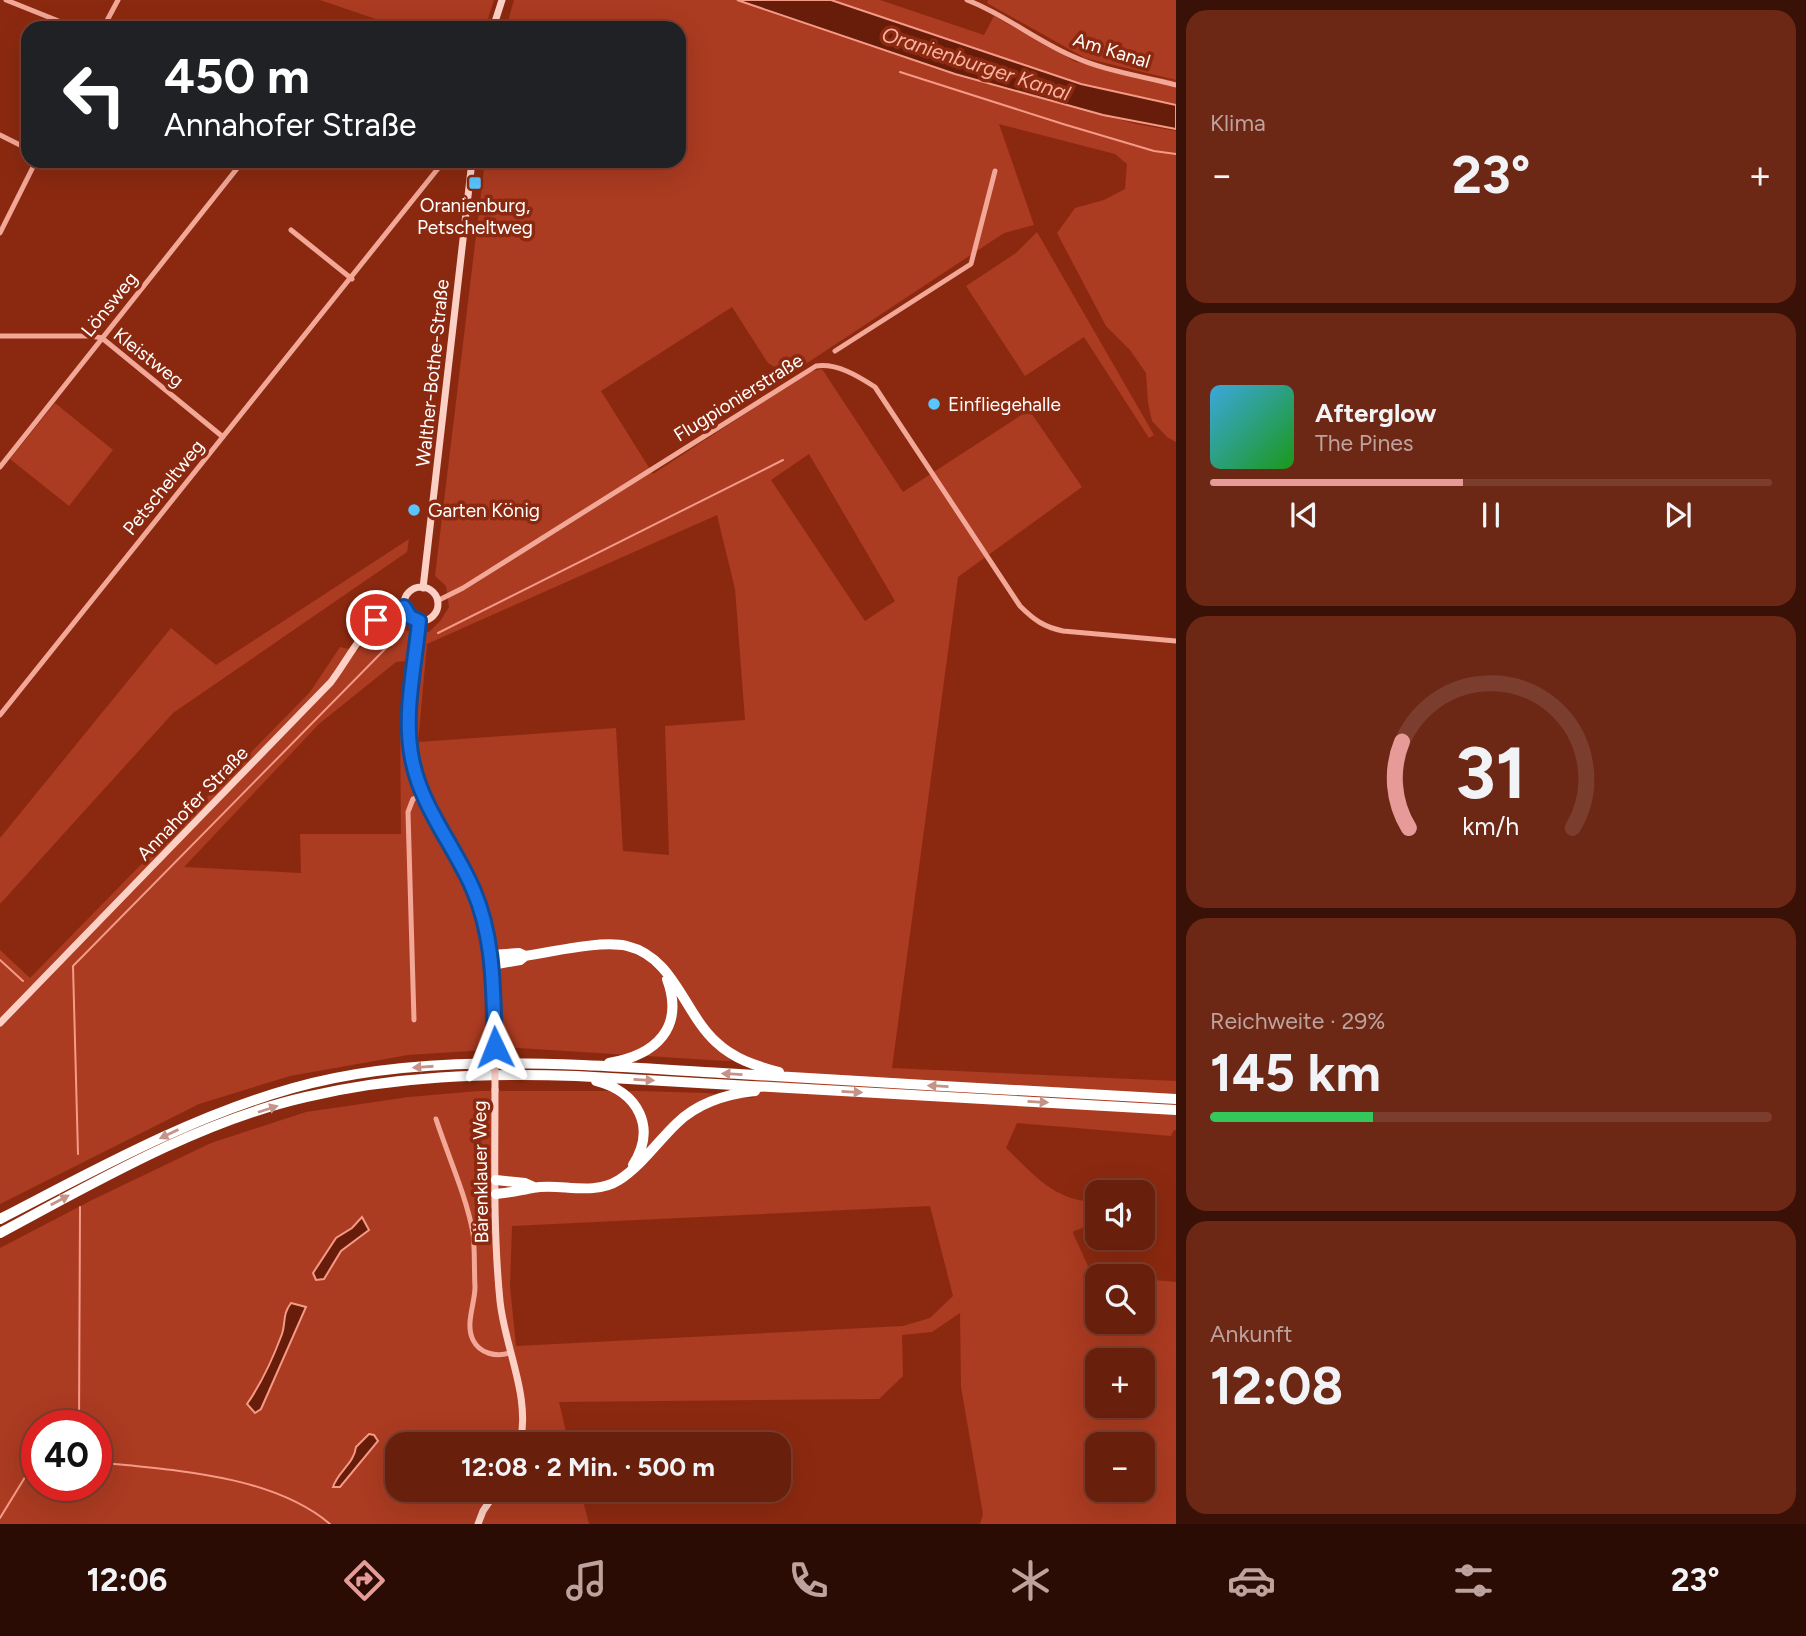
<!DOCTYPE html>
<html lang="de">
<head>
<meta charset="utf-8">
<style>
  body { margin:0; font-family:Figtree,sans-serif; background:#6d2715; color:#f1f3f6; height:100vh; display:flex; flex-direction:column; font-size:26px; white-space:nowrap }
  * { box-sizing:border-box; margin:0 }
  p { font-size:23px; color:#bda29d }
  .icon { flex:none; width:38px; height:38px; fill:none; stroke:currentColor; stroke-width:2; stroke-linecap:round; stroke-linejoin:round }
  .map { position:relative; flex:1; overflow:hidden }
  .panel { display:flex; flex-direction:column; gap:10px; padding:10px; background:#391107; width:630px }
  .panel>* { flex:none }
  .banner { position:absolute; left:21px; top:21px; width:665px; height:147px; border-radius:21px; box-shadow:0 7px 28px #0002,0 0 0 2px #7b3d2d; background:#202124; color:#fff; overflow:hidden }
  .buttons { position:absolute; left:1085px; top:1180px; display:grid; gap:14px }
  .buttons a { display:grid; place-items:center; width:70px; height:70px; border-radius:14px; background:#681f0c; box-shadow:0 7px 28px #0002,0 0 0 2px #7b3d2d; font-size:35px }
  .speed { position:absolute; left:21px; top:1410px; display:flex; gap:14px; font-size:35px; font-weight:700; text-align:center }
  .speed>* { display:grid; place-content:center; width:91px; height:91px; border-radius:50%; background:#681f0c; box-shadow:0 7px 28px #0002,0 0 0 2px #7b3d2d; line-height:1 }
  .speed .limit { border:10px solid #d22; background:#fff; color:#111 }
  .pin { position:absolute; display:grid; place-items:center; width:60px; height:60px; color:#fff; margin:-30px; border:4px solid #fff; border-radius:50%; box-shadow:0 2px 7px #0007 }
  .me { position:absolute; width:77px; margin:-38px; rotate:358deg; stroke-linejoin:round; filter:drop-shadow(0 0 5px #0008) }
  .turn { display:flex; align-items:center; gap:24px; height:147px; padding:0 28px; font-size:32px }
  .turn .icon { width:91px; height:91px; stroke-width:2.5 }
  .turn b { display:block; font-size:49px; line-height:60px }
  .big { font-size:52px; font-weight:700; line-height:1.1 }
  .panel .card { flex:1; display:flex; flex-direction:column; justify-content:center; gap:10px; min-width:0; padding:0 24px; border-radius:21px; background:#6d2715 }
  .panel .dial { align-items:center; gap:0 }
  .dial svg { height:182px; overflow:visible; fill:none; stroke:#7b3d2d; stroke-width:7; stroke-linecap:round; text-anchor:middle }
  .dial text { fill:#f1f3f6; stroke:none }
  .song { display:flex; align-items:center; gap:21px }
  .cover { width:84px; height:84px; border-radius:10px; background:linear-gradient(135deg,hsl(200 70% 55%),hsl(120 70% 35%)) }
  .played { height:7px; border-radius:4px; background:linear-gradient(90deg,#e69b98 45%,#7b3d2d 45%) }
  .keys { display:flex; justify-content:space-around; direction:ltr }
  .heat { display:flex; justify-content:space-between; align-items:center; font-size:38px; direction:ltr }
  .charge { height:10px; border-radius:5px; background:linear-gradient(90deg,#34c759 29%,#7b3d2d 0) }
  .trip { position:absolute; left:385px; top:1432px; width:406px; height:70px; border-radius:21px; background:#681f0c; box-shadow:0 7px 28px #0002,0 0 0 2px #7b3d2d; font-weight:700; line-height:70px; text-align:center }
  .dock { display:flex; height:112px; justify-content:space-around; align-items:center; background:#2a0c05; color:#bda29d }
  .dock .icon { width:49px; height:49px }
  .dock .on { color:#e69b98 }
  .dock b { font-size:32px; color:#f1f3f6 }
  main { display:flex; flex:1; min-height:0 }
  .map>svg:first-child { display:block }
</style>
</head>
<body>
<main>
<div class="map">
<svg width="1176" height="1524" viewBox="0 0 1176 1524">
  <rect width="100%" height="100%" fill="#8b2910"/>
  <path fill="#ab3b21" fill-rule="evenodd" d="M 320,0 L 494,0 L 485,28 L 402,28 Z
    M 514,0 L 737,0 L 955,74 L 1136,124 L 1176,131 L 1176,442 L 1167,437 L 1152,421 L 1148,403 L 1146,373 L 1130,350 L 1106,326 L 1057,233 L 1075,208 L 1104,200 L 1125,189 L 1127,164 L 1115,154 L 999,124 L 1034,225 L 1004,233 L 795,371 L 781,371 L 768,363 L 732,307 L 601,391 L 653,474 L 809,372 L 822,369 L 903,492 L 1029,410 L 1082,487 L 958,577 L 892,1068 L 1176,1081 L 1176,1130 L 1174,1130 L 1171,1136 L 1017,1123 L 1006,1148 C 1034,1175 1055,1202 1097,1202 L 1097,1226 L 1085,1227 L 1074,1231 L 1073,1233 L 1092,1275 L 1105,1276 L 1097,1276 L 1097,1321 L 1143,1321 L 1143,1279 L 1176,1282 L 1176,1524 L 980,1524 L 983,1514 L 961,1387 L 960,1313 L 932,1332 L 902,1335 L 903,1376 L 879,1399 L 559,1402 L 569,1444 L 397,1444 L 397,1489 L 580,1489 L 589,1524 L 0,1524 L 0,1248 L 92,1200 L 211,1143 L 306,1112 L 409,1097 L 478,1091 L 639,1091 L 706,1093 L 753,1098 L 755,1059 L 726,1061 L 518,1048 L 408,1055 L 290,1076 L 199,1104 L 0,1204 L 0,950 L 30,978 L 310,692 L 340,647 L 357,651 L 379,626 L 398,620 L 407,631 L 429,632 L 441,620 L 449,607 L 446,586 L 435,576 L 485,161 L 679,161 L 679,28 L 506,28 ZM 809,454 L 895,601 L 865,621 L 771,480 ZM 717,515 L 735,589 L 745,720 L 665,726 L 669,855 L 623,851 L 616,728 L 418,742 L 427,644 ZM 405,661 L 400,721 L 401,834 L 300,834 L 301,873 L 184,867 L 319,724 L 396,662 ZM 930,1206 L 953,1296 L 930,1318 L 903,1326 L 516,1346 L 510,1286 L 512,1226 ZM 362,1217 L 369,1230 L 313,1273 L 336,1238 L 352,1228 ZM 305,1307 L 261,1409 L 255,1413 L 247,1404 L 255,1393 L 283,1331 L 284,1313 ZM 1097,1360 L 1143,1360 L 1143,1405 L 1097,1405 ZM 37,1426 L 96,1426 L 96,1486 L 37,1486 ZM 1097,1444 L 1143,1444 L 1143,1489 L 1097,1489 Z
    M 831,0 L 880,0 L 984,35 L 994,16 L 1076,62 L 1176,81 L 1176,105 L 1081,84 Z
    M 988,0 L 1176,0 L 1176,80 L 1085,58 L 987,3 Z
    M 1037,232 L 1154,435 L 1149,438 L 1084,337 L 1025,376 L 966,286 L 1016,253 Z
    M 55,403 L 113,450 L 69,506 L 10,459 Z
    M 409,539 L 407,552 L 173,713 L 0,904 L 0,838 L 171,628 L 216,665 Z"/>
  <path fill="#671d09" stroke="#f69a88" stroke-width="2" d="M 737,0 L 831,0 L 1081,84 L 1176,105 L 1176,129 L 1103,115 L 955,74 Z
    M 362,1217 L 369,1230 L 341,1251 L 324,1279 L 316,1280 L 313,1273 L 336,1238 L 352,1228 Z
    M 291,1303 L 306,1307 L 261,1409 L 255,1413 L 247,1404 C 261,1384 273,1358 282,1334 C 286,1322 282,1315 291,1303 Z
    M 369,1434 L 374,1435 L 378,1441 L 340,1487 L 333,1487 C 338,1471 354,1464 356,1447 Z"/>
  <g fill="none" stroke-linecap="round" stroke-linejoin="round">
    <path stroke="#f69a88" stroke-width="2" d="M 900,72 L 1063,124 L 1154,151 L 1176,154
      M 438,633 L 783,460
      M 0,960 L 23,981
      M 78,1154 L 73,966 L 390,644
      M 79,1426 L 80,1207
      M 96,1462 C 170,1470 271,1474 330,1524
      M 0,1518 L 27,1474 L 37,1471"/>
    <path stroke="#f2a797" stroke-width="5" d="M 6,0 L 76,28
      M 967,0 C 1004,14 1035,40 1072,56 C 1104,71 1142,76 1176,85
      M 103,28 L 118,0
      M 112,28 L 129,28
      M 0,135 L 28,149
      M 291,230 L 352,279
      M 0,233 L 36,161
      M 0,336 L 91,336 L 102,338 L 223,437
      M 835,351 L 971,264 L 995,171
      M 0,467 L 243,161
      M 437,601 L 463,588 L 816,366 C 837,363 858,376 875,387 L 1020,606 C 1034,620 1044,627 1063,631 L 1176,641
      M 0,715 L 444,161
      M 414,1020 L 408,812 L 413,799 L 422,795
      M 436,1119 C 448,1156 466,1195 473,1233 C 475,1250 474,1269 475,1287 C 475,1304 465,1324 473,1340 C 480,1354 496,1357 510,1353"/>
    <path stroke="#fcd0c5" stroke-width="7" d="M 493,28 L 502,0
      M404 604a17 17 0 1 1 34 0a17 17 0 1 1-34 0Z
      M 423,588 L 472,161
      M 419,621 C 415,666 403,714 412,759 C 421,807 454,845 473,889 C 495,939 493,994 495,1047
      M 0,1023 L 331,682 C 353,653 366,617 404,607
      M 495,1090 C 495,1160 493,1231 500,1301 C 505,1349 531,1396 520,1444
      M 478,1524 L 483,1511 L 498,1489"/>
    <path stroke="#fff" stroke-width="10" d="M 491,955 L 519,953 L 525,956
      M 492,965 L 520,960 L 525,956 C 552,952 601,940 627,946 C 674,957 684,1013 716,1042 C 734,1059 756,1066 779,1072
      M 609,1063 C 656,1055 685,1028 667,979
      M 596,1081 C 638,1092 657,1127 633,1165
      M 496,1180 L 525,1183 L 534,1187
      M 496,1194 C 509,1193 521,1190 533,1188 C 558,1182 592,1197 619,1180 C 642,1165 657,1142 677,1123 C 699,1102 726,1094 755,1091
      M 0,1219 C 95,1170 190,1117 293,1088 C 426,1050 584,1065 722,1073 C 873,1082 1025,1091 1176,1099
      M 0,1233 C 95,1182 200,1121 306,1097 C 395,1076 485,1073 576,1076 L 1176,1110"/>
    <path stroke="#fcd0c5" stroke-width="7" d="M 495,1047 L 495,1090"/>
  </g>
  <defs><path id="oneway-solid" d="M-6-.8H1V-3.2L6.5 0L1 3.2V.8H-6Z" transform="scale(1.75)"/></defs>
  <g fill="#c59488">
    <use href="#oneway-solid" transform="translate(423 1067) rotate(176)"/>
    <use href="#oneway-solid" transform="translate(732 1074) rotate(-177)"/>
    <use href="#oneway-solid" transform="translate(644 1080) rotate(3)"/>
    <use href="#oneway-solid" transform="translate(938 1086) rotate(-177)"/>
    <use href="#oneway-solid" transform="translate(852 1092) rotate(3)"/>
    <use href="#oneway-solid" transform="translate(1038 1102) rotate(3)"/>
    <use href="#oneway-solid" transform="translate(268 1109) rotate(-18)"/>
    <use href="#oneway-solid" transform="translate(169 1134) rotate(154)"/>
    <use href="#oneway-solid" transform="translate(60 1200) rotate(-28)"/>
  </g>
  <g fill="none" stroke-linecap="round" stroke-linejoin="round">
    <g stroke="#114b97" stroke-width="18">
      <path id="route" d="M 376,620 L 404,607 L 410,617 L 419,621 C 415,666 403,714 412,759 C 421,807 454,845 473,889 C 495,939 493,994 495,1047"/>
    </g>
    <use href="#route" stroke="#1a73e8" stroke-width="12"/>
  </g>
  <g fill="#58c5ff" stroke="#8b2910" stroke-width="2.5">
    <rect x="468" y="176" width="14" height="14" rx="3.5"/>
    <circle cx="934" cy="404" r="7"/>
    <circle cx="414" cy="510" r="7"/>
  </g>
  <g text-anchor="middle" stroke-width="7" stroke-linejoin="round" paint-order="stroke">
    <g font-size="19" fill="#fff" stroke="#8b2910">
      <text transform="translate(1112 50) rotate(17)" y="7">Am Kanal</text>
      <text transform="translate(109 304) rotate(-51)" y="7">Lönsweg</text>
      <text transform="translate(149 357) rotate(38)" y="7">Kleistweg</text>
      <text transform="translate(432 373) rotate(-84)" y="7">Walther-Bothe-Straße</text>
      <text transform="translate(738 397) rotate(-32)" y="7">Flugpionierstraße</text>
      <text transform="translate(163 487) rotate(-51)" y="7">Petscheltweg</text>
      <text transform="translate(192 803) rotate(-46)" y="7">Annahofer Straße</text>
      <text transform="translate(480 1172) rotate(-91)" y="7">Bärenklauer Weg</text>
    </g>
    <g font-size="19" fill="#fff" stroke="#8b2910" text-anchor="start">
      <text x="475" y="212" text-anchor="middle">Oranienburg,<tspan x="475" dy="22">Petscheltweg</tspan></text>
      <text x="948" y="411">Einfliegehalle</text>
      <text x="428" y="517">Garten König</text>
    </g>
    <g font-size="21" font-style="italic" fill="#f9b2a2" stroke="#8b2910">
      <text transform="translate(976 64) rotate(18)" y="7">Oranienburger Kanal</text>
    </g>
  </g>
</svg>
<div class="buttons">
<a><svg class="icon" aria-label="sound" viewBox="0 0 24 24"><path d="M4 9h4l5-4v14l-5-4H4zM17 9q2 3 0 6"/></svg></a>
<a><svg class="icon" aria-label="search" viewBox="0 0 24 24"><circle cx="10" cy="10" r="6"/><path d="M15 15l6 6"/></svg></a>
<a>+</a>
<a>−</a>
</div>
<div class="speed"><div class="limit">40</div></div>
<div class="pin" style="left:376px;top:620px;background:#d93025"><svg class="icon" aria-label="arrive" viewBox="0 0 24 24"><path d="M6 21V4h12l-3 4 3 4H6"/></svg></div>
<svg class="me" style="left:495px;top:1047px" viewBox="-20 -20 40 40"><path d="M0-17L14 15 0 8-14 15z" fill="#1a73e8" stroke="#fff" stroke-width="4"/></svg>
<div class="trip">12:08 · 2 Min. · 500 m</div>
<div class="banner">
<div class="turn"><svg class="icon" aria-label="left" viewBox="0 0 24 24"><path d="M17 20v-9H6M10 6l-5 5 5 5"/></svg><div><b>450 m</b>Annahofer Straße</div></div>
</div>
</div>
<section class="panel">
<div class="card"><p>Klima</p>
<div class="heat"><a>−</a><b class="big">23°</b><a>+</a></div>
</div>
<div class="card">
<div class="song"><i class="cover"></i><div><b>Afterglow</b><p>The Pines</p></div></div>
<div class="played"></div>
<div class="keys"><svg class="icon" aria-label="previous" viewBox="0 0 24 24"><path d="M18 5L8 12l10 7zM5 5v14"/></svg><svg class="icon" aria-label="pause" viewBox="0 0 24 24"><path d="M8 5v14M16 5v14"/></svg><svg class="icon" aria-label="next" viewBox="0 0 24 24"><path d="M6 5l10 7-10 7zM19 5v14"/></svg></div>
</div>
<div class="card dial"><svg viewBox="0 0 100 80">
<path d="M14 69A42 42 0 1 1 86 69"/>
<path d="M14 69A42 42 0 0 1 11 31" stroke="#e69b98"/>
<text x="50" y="56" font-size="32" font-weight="700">31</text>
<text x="50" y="72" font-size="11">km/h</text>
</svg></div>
<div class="card"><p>Reichweite · 29%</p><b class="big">145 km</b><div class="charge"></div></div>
<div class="card"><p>Ankunft</p><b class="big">12:08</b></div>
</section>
</main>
<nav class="dock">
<b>12:06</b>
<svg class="icon on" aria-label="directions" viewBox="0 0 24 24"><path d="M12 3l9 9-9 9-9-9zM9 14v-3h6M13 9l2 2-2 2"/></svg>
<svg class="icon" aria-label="music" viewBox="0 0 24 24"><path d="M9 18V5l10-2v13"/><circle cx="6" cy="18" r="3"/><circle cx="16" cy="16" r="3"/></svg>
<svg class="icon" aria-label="phone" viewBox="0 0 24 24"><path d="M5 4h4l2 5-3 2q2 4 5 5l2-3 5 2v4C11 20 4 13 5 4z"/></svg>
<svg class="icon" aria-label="climate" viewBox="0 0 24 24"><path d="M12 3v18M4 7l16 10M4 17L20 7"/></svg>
<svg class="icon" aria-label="car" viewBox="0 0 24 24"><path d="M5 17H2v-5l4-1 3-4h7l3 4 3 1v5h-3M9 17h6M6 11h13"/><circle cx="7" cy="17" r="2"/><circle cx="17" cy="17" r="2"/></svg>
<svg class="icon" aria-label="filters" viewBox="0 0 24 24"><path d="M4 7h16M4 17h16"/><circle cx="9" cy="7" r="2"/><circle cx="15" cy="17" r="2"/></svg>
<b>23°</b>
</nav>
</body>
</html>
